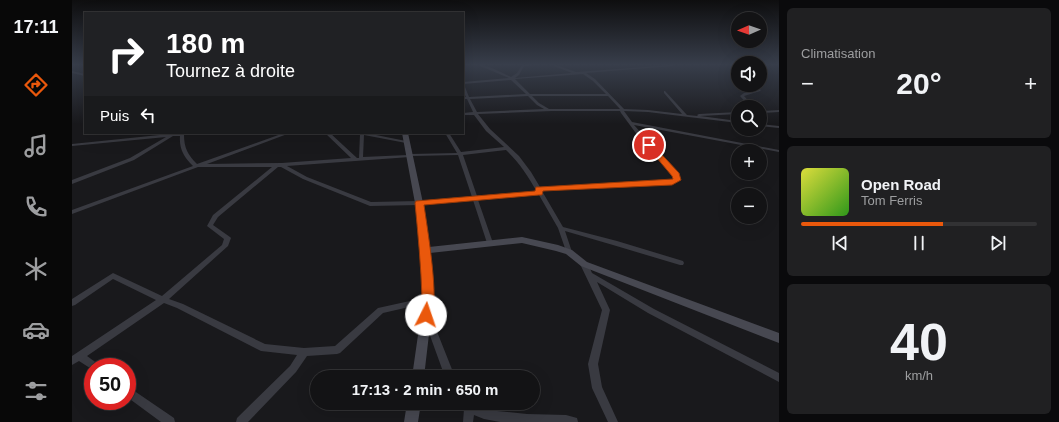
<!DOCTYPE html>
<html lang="fr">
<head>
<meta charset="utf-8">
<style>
  body { margin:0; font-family:Helvetica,sans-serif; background:#202022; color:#f1f3f6; height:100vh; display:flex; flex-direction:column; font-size:15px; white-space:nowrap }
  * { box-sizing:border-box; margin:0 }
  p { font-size:13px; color:#9d9ea0 }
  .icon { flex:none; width:22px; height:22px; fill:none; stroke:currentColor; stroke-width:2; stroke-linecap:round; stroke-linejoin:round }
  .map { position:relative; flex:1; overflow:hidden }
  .details { display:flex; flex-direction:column; gap:8px; padding:8px; background:#0a0a0c; width:280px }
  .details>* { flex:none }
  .hud { position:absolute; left:12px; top:12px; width:380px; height:122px; border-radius:0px; box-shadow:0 4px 16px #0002,0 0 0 1px #323234; background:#202124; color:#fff; overflow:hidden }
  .needle { width:26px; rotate:268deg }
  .controls { position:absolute; left:659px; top:12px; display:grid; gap:8px }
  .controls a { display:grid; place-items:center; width:36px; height:36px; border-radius:50%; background:#131315; box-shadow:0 4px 16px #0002,0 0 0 1px #323234; font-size:20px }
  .speed { position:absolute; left:12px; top:358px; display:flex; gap:8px; font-size:20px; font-weight:700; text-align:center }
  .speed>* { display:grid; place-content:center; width:52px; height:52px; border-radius:50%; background:#131315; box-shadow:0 4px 16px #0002,0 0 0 1px #323234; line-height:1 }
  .speed .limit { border:6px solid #d22; background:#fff; color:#111 }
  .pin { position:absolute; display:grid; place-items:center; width:34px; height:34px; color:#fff; margin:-17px; border:2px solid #fff; border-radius:50%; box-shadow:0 1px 4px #0007 }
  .me { position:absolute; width:44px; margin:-22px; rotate:4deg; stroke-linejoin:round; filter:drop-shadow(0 0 3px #0008) }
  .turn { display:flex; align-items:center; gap:14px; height:84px; padding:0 16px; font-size:18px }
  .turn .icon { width:52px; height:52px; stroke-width:2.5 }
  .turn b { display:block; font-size:28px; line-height:34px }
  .then { display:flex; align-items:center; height:38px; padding:0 16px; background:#0003; gap:8px; font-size:15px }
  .big { font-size:30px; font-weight:600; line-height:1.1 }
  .details .card { flex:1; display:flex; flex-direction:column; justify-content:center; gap:6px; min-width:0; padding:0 14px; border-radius:6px; background:#202022 }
  .details .dial { align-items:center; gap:0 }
  .dial b { font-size:52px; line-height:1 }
  .song { display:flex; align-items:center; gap:12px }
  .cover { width:48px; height:48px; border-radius:6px; background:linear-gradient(135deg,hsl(60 70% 55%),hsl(110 70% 35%)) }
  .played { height:4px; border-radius:2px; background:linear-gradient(90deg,#ea580c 60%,#323234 60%) }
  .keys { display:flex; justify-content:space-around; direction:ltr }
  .heat { display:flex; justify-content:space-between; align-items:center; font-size:22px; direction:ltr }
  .trip { position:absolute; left:238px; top:370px; width:230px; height:40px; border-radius:20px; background:#131315; box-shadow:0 4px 16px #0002,0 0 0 1px #323234; font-weight:600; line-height:40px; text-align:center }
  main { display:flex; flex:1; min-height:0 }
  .menu { display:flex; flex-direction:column; width:72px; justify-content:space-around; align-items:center; background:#080808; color:#9d9ea0 }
  .menu .icon { width:28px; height:28px }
  .menu .current { color:#ea580c }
  .menu b { font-size:18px; color:#f1f3f6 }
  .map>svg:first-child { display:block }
</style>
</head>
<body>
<main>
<nav class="menu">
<b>17:11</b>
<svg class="icon current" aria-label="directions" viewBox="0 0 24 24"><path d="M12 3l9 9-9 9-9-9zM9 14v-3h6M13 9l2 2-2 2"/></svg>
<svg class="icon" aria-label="music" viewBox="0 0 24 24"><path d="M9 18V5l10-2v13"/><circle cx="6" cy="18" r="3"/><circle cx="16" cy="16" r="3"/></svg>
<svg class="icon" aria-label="phone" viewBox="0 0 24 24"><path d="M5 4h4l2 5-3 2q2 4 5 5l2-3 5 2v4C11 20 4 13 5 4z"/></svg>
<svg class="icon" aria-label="climate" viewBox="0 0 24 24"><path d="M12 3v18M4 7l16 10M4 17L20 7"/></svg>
<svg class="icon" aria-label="car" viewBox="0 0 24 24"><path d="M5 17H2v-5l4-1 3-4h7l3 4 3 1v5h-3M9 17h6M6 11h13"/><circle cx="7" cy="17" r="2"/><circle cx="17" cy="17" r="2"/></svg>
<svg class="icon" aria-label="filters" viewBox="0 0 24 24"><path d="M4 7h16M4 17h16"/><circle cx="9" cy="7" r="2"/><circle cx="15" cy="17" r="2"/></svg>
</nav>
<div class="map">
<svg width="707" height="422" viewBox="0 0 707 422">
  <rect width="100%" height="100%" fill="#19191c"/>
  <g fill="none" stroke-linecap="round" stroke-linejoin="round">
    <path fill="#393a41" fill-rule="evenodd" d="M 406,65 C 414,64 431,73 439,77 L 445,73 L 450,65 L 462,65 L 452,66 L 447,75 L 443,78 L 500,73 L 482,66 L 482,65 L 484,65 L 504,72 L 601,65 L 600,66 L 514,73 L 523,79 L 552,109 L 576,110 L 610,114 L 592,93 L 592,91 L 593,91 L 615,115 L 626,116 L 625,115 L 627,114 L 666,112 L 666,114 L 628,116 L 666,121 L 666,123 L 576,112 L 552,111 L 560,122 L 707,150 L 707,152 L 562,125 L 606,174 L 608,180 L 600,184 L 470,191 L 491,227 L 545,241 L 611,261 L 612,263 L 611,265 L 608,265 L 541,245 L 493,231 L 500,252 L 499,254 L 495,254 L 486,228 L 467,195 L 406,200 L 421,243 L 420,245 L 416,245 L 415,243 L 401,200 L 347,205 L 298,206 L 231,179 L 209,167 L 206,167 L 146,217 L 141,225 L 158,237 L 159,238 L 156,246 L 97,299 L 111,304 L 193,344 L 232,348 L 263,346 L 306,308 L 356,297 L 359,298 L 360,300 L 359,302 L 311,313 L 268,353 L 265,354 L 235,356 L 224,372 L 176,422 L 164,422 L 165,418 L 218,366 L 225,355 L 189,351 L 105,308 L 92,303 L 15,356 L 26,364 L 28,367 L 21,367 L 21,370 L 7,361 L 0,365 L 0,356 L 84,300 L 41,279 L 3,305 L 0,306 L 0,299 L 41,273 L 90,296 L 150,245 L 152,239 L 135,226 L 141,215 L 200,167 L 126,167 L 0,214 L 0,210 L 121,166 C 112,157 107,149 108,136 L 101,136 L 62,160 L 0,184 L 0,180 L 58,158 L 94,137 L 0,146 L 0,144 L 107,133 L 122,133 L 120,134 L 112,135 C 112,148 116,155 125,164 L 212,133 L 218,133 L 135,164 L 210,163 L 223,162 L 279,158 L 253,133 L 258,133 L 285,158 L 287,158 L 288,134 L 285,133 L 294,133 L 334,141 L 336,142 L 334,143 L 292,135 L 291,157 L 336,155 L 338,154 L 385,153 L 373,133 L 377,133 L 389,152 L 432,147 L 414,131 L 402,115 L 391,115 L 391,113 L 401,112 L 395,99 L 391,99 L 391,97 L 394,97 L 391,91 L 391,86 L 393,87 L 397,97 L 454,94 L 439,80 L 391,84 L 391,82 L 437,78 ZM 511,74 L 521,81 L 534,94 L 458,94 L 443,79 ZM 456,96 L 465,105 L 472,109 L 405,112 L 398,99 ZM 460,96 L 536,96 L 548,109 L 477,109 L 467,103 ZM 480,111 L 548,111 L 549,113 L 566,136 L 601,175 L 602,179 L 599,180 L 468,187 L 459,172 L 447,156 L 418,129 L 406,114 ZM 434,150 C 447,162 456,176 465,192 L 405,196 L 391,155 ZM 386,155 L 400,197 L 347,201 L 299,202 L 235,177 L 215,166 L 338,157 L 340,156 Z
      M 0,71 L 13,74 L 13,76 L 0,73 Z
      M 687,89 L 689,90 L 688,91 L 672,96 L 682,107 L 678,107 L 668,96 L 672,93 Z
      M 707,110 L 707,112 L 688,113 L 688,111 Z
      M 688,124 L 707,126 L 707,128 L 688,126 Z
      M 509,262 L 515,262 L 520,273 L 582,309 L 707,373 L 707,382 L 576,313 L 525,282 L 538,310 L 526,364 L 530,387 L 546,422 L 536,422 L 520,388 L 516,364 L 530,310 L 508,264 Z
      M 356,316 L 359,317 L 360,319 L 383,377 L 373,377 L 352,319 L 353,317 Z
      M 55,386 L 58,388 L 102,418 L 103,422 L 89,422 L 55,397 Z
      M 387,403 L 401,403 L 412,408 L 425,411 L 455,414 L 494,415 L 505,418 L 506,422 L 428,422 L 412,419 L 402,415 L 401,422 L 391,422 L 392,409 L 388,407 Z"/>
    <path fill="#474851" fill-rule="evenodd" d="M 330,133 L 336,133 L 351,203 L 357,247 L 450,237 L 486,245 L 500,250 L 515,262 L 707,333 L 707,343 L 509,266 L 494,254 L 484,251 L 450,243 L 358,253 L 361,300 L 352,377 L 340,377 L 351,300 L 348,250 L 343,203 Z
      M 335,403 L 349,403 L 346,422 L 332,422 Z"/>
  </g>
  <linearGradient id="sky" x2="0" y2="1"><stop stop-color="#0e0e0f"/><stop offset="0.52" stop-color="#383e4b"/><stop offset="1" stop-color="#383e4b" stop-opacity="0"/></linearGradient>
  <rect width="707" height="124" fill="url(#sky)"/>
  <path fill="#ea580c" stroke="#983908" d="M 577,143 L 580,144 L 607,173 L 609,180 L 600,185 L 471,191 L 470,195 L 467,195 L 352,205 C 355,227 368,302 359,319 L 354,320 L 350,319 C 347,312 350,305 350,298 C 349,266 346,234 343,203 L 344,201 L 463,191 L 464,187 L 467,187 L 601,179 L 600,176 L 574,145 Z"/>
</svg>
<div class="controls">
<a><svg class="needle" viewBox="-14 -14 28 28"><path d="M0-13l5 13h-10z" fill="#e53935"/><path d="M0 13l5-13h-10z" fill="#9d9ea0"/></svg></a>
<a><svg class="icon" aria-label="sound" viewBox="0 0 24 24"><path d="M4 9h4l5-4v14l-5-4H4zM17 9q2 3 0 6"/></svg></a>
<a><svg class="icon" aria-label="search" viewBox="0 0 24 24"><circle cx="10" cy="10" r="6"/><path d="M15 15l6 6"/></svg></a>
<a>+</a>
<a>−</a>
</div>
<div class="speed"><div class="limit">50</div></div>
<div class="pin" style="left:577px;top:145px;background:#d93025"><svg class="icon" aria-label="arrive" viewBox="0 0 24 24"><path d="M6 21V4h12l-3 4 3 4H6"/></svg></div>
<svg class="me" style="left:354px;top:315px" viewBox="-20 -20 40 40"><circle r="19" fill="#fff"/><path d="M0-13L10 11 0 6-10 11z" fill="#ea580c"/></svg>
<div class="trip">17:13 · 2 min · 650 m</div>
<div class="hud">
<div class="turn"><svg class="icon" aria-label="right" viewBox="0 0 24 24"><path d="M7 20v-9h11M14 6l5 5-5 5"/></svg><div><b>180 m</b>Tournez à droite</div></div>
<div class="then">Puis<svg class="icon" aria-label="left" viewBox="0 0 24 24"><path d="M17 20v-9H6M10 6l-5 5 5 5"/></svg></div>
</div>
</div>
<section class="details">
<div class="card"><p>Climatisation</p>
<div class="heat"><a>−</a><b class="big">20°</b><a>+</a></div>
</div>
<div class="card">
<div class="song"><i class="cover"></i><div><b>Open Road</b><p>Tom Ferris</p></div></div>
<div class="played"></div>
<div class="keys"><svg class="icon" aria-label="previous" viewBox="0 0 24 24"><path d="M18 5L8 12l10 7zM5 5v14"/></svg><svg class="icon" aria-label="pause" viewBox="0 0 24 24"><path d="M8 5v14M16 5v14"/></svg><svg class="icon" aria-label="next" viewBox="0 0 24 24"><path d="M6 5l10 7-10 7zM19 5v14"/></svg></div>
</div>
<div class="card dial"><b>40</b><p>km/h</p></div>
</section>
</main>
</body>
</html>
